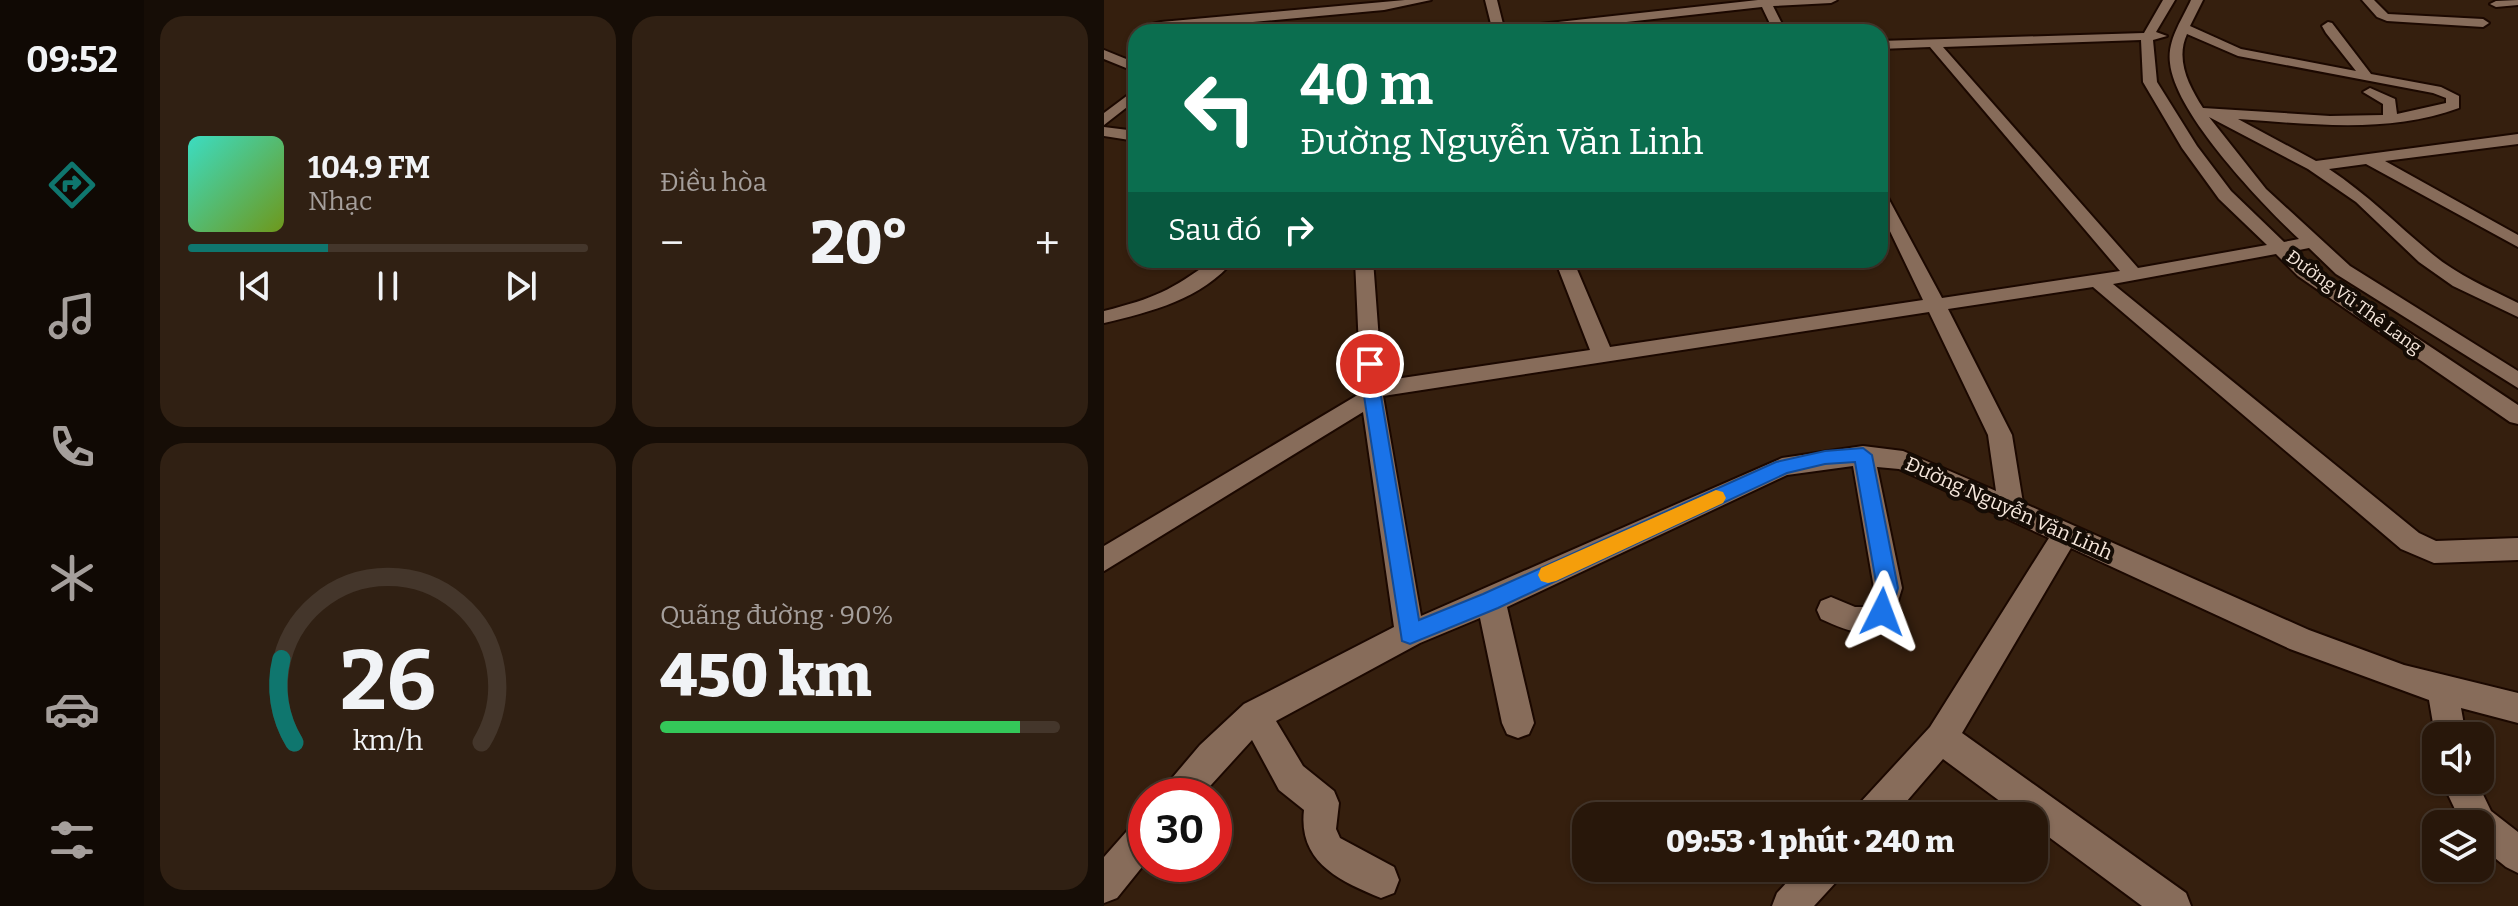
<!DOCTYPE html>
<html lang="vi">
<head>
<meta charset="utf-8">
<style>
  body { margin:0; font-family:Bitter,serif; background:#302013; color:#f1f3f6; height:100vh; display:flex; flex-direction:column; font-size:30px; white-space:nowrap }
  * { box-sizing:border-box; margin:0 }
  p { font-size:26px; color:#a59f9c }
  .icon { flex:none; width:44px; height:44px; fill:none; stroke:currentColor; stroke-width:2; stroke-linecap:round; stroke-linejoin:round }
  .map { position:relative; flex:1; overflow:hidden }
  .sheet { display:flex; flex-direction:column; gap:16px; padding:16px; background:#160d06; width:960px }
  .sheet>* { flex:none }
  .guide { position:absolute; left:24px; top:24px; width:760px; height:244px; border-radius:24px; box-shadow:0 2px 6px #0004,0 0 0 2px #44362b; background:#0b6e4f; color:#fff; overflow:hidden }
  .fabs { position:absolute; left:1318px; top:722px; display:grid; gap:16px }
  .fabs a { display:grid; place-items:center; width:72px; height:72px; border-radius:16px; background:#28170a; box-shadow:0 2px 6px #0004,0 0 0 2px #44362b; font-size:40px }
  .speed { position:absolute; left:24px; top:778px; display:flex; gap:16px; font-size:40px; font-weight:700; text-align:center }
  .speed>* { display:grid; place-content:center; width:104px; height:104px; border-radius:50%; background:#28170a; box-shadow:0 2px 6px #0004,0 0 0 2px #44362b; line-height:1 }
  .speed .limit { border:12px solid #d22; background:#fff; color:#111 }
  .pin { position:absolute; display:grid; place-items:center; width:68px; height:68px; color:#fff; margin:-34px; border:4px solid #fff; border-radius:50%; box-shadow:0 2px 8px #0007 }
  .me { position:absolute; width:88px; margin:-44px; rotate:3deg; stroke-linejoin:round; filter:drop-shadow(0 0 6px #0008) }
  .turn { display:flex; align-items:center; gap:28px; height:168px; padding:0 40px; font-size:36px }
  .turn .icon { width:104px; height:104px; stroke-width:2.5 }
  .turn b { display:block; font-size:56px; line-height:68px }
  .then { display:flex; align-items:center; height:76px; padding:0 40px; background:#0003; gap:16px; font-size:30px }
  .big { font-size:60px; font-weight:800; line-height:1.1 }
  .sheet .card { flex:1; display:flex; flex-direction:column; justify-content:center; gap:12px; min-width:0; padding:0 28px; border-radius:24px; background:#302013 }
  .sheet .dial { align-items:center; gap:0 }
  .dial svg { height:208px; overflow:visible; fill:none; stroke:#44362b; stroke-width:7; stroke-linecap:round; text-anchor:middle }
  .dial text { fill:#f1f3f6; stroke:none }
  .song { display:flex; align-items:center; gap:24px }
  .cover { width:96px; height:96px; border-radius:12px; background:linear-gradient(135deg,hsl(170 70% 55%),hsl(80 70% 35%)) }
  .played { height:8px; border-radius:4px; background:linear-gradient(90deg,#0f766e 35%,#44362b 35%) }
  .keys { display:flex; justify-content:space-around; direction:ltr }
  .heat { display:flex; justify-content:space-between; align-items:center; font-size:44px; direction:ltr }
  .charge { height:12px; border-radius:6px; background:linear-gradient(90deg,#34c759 90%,#44362b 0) }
  .sheet .tiles { flex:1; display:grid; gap:16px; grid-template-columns:repeat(2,1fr) }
  .trip { position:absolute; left:468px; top:802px; width:476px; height:80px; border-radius:24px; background:#28170a; box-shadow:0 2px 6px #0004,0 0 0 2px #44362b; font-weight:800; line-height:80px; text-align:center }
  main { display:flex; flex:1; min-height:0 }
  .menu { display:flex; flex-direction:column; width:144px; justify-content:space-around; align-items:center; background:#100904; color:#a59f9c }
  .menu .icon { width:56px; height:56px }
  .menu .current { color:#0f766e }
  .menu b { font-size:36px; color:#f1f3f6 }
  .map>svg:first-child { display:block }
</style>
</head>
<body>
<main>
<nav class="menu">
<b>09:52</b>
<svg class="icon current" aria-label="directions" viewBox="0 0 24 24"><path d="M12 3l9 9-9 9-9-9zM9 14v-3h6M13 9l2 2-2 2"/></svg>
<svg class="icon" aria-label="music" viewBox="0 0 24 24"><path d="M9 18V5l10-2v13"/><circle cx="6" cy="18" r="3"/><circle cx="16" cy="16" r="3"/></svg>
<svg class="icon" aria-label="phone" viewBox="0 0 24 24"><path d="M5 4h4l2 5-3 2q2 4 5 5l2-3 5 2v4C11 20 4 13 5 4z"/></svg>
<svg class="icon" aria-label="climate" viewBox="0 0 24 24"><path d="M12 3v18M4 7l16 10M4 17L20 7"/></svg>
<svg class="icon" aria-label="car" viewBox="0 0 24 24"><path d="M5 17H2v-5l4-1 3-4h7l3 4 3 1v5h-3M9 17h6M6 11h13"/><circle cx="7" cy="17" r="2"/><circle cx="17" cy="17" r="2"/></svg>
<svg class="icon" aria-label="filters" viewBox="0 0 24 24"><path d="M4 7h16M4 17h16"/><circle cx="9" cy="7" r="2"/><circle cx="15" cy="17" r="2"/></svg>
</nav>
<section class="sheet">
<div class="tiles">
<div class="card">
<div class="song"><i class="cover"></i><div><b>104.9 FM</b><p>Nhạc</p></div></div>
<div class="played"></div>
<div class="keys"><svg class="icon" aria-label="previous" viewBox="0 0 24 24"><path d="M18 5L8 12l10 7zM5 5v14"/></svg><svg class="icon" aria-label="pause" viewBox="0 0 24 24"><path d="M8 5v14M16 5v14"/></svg><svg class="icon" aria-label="next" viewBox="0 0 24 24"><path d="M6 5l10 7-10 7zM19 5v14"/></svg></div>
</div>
<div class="card"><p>Điều hòa</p>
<div class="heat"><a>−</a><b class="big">20°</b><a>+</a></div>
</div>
<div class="card dial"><svg viewBox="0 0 100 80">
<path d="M14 69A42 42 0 1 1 86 69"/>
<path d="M14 69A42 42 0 0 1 9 37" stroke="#0f766e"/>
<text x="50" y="56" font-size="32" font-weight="700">26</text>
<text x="50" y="72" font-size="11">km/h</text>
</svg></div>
<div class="card"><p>Quãng đường · 90%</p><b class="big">450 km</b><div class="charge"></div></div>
</div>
</section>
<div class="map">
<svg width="1414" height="906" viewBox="0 0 1414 906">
  <rect width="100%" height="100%" fill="#351f0e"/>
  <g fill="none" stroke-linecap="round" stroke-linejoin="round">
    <g stroke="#1b0800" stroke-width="4">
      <path id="minor" d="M 301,0 L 327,0 L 280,10 L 39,32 L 44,25 L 57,22 Z
        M 381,0 L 393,0 L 400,28 L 654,0 L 733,0 L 727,3 L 669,6 L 682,32 L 670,32 L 658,7 L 432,32 L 389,32 Z
        M 1059,0 L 1071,0 L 1052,32 L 1063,36 L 1049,40 L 1053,82 L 1093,146 L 1127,191 L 1180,242 L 1195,239 C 1158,204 1071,114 1066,63 C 1063,40 1078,20 1087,0 L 1099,0 L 1086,26 L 1137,49 L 1252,71 L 1222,33 L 1218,26 L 1224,22 L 1228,23 L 1267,74 L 1337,87 L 1355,96 L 1355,108 C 1285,134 1207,124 1134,119 L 1212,161 L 1414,134 L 1414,144 L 1281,161 L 1414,235 L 1414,247 L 1262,164 L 1225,169 C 1264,195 1291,223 1327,253 C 1353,275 1384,288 1414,303 L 1414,317 L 1349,286 L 1315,262 L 1252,202 L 1204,169 L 1105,117 L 1162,189 L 1246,266 L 1414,371 L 1414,388 L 1232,274 L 1205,248 L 1190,251 L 1208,268 L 1414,405 L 1414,424 L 1406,422 L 1194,276 L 1172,254 L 1009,284 L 1315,533 L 1332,541 L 1414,538 L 1414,560 L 1330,563 L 1297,549 L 989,287 L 844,309 L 908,435 L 919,503 L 1205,630 L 1300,665 L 1414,693 L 1414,723 L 1357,708 L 1362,736 L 1332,736 L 1332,741 L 1325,700 L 1186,649 L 967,548 L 858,733 L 1082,893 L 1087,906 L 1038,906 L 930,826 L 930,816 L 916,816 L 839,759 L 790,816 L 750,816 L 755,804 L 826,727 L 945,538 L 795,469 L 773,467 L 798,588 L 788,621 C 765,642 742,630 717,619 L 713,610 L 717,601 L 727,597 L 751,607 L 763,607 L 770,588 L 749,466 L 683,475 L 403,607 L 430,723 L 425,734 L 414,738 L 403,734 L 398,723 L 376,618 L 316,643 L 172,721 L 199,766 L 230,791 L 235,803 L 232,829 L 236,838 L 290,867 L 295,880 L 290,893 L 277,898 C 235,881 194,862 200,810 L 175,790 L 148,740 L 97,796 L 58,796 L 63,784 L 96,745 L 140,704 L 290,627 L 259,412 L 0,571 L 0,546 L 257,393 L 251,260 L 269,260 L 278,381 L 486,350 L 451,260 L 469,260 L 506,347 L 819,300 L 784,227 L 776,227 L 776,217 L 779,217 L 776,193 L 782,194 L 838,298 L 1016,271 L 826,47 L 776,49 L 776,41 L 1040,33 ZM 1083,34 L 1134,56 L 1329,93 L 1342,98 L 1342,103 L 1293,114 L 1291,99 L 1266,88 L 1259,92 L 1279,104 L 1279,115 L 1226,116 L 1099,108 C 1085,86 1071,60 1083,34 ZM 1037,40 L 1039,82 L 1078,148 L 1115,199 L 1163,245 L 1034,268 L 839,47 ZM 825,312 L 884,435 L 892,491 L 799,451 L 759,446 L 678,458 L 317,616 L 279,396 Z
        M 1258,0 L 1270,0 L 1284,14 L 1379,19 L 1385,23 L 1379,27 L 1283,21 L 1273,17 Z
        M 1414,0 L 1414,5 L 1392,7 L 1386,4 L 1392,1 Z
        M 0,50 L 32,63 L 32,72 L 0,59 Z
        M 32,89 L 32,100 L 0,125 L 0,113 Z
        M 0,127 L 32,131 L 32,141 L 0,136 Z
        M 109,260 L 130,260 C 98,299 47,312 0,323 L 0,311 C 51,298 66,291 109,260 Z
        M 1337,780 L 1372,780 L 1387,811 L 1414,832 L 1414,873 L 1402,867 L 1376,846 L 1376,824 L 1358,824 Z
        M 42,818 L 42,862 L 13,898 L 0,903 L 0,857 L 30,823 Z
        M 696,868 L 738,868 L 733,881 L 710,906 L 668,906 L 673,893 Z"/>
    </g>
    <use href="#minor" fill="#876c5a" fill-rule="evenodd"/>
  </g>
  <path fill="#1a73e8" stroke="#114b97" stroke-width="2" d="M 266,358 L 275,364 L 277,396 L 315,620 L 379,594 L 672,462 L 721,451 L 759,448 L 768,455 L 794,588 L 786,618 L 778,621 L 770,618 L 767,612 L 773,588 L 751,462 L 721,464 L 683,473 L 394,608 L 306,644 L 298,641 L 260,396 L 258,364 Z"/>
  <path fill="#f59e0b" d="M 612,490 L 619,492 L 622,498 L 619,503 L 452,581 L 444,583 L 437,581 L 434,575 L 437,568 Z"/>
  <g text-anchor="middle" stroke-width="8" stroke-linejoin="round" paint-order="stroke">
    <g font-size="18" fill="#f6e7dc" stroke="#150c05">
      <text transform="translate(1250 302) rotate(36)" y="6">Đường Vũ Thê Lang</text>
    </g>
    <g font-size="20" fill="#f6e7dc" stroke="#150c05">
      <text transform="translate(905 508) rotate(24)" y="7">Đường Nguyễn Văn Linh</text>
    </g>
  </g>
</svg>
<div class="fabs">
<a><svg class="icon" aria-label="sound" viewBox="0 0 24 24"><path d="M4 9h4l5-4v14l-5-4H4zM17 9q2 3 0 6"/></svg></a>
<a><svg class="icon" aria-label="layers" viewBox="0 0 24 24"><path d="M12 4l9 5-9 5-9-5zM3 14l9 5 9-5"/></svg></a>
</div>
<div class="speed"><div class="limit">30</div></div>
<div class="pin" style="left:266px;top:364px;background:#d93025"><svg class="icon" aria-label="arrive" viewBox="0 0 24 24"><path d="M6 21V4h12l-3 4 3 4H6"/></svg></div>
<svg class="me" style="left:778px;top:612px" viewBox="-20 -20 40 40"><path d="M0-17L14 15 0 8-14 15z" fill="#1a73e8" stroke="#fff" stroke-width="4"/></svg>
<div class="trip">09:53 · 1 phút · 240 m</div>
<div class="guide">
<div class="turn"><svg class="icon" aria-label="left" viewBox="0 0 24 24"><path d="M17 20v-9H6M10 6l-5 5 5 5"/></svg><div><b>40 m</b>Đường Nguyễn Văn Linh</div></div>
<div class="then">Sau đó<svg class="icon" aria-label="right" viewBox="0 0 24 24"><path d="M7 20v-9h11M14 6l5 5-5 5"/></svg></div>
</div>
</div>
</main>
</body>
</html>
